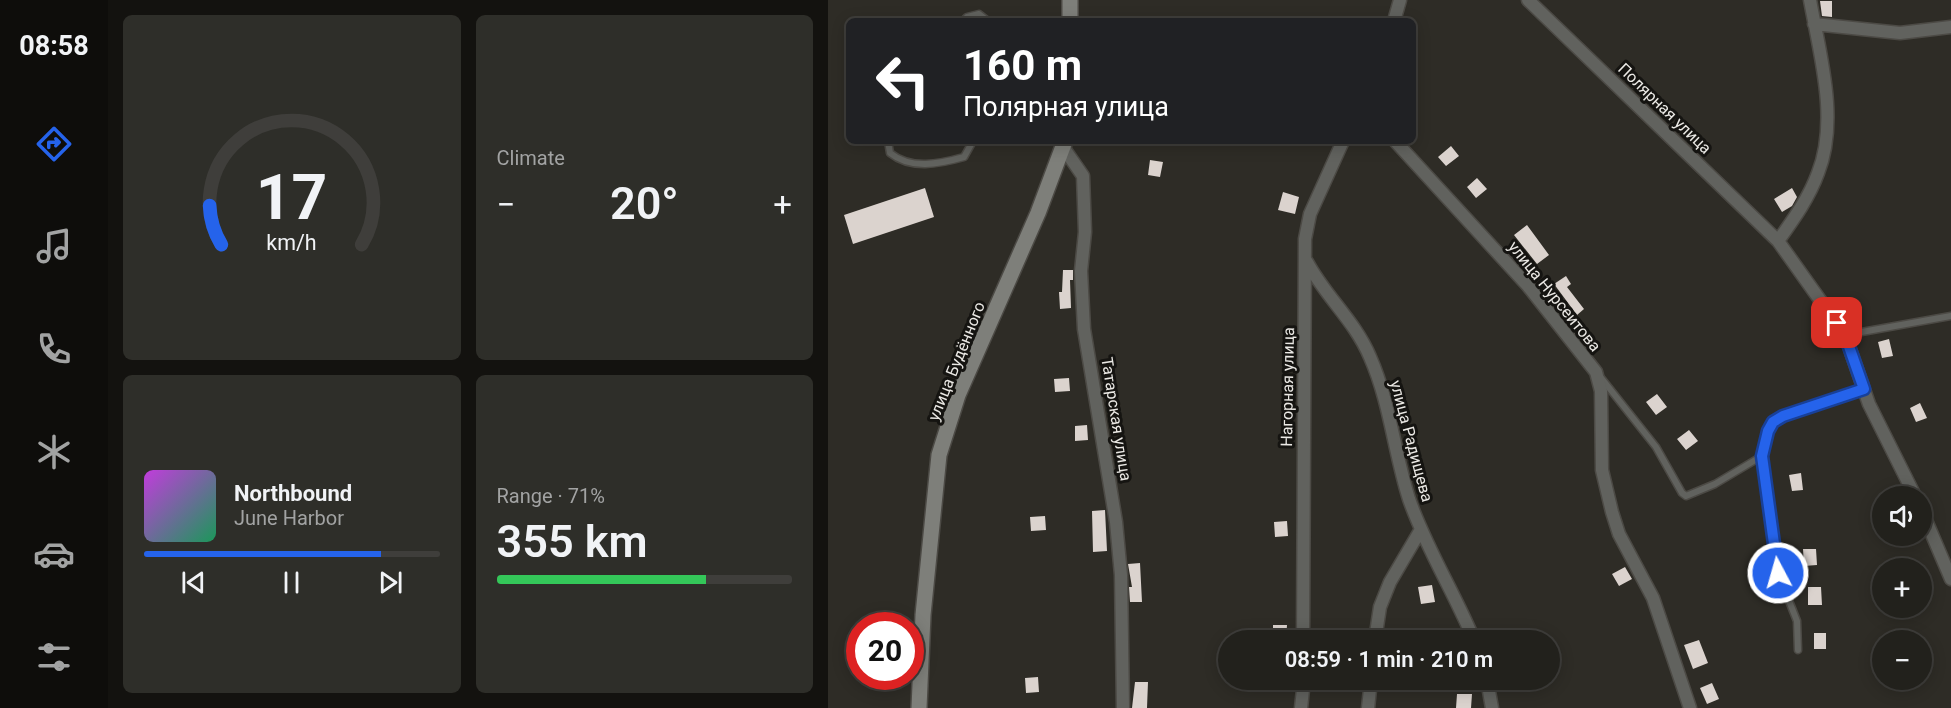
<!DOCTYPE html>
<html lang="en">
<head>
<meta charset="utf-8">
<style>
  body { margin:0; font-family:Roboto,sans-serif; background:#2e2e29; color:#f1f3f6; height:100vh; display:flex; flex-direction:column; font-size:22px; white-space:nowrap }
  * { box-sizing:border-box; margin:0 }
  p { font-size:20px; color:#a2a3a3 }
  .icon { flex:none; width:33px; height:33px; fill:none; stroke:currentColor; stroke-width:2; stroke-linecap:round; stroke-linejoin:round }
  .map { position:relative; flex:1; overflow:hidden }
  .details { display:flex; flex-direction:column; gap:15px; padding:15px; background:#13120f; width:720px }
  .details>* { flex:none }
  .top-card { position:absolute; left:18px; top:18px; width:570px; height:126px; border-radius:9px; box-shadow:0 3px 15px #0003,0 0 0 2px #3f3e3b; background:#202124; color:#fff; overflow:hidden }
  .controls { position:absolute; left:1044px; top:486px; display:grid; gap:12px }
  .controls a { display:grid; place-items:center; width:60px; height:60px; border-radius:50%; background:#22211c; box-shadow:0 3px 15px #0003,0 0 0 2px #3f3e3b; font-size:30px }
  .speed { position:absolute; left:18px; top:612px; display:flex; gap:12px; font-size:30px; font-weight:700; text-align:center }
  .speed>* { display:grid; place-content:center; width:78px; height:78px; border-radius:50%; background:#22211c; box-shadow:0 3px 15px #0003,0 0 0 2px #3f3e3b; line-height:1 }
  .speed .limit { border:9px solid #d22; background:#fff; color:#111 }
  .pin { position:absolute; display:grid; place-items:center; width:51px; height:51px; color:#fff; margin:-26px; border-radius:12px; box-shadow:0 3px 9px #0006 }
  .me { position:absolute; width:66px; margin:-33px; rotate:354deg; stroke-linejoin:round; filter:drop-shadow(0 0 4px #0008) }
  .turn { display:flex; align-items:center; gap:21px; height:126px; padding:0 18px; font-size:27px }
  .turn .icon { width:78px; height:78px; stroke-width:2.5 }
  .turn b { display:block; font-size:42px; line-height:51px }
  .big { font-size:45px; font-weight:600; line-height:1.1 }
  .details .card { flex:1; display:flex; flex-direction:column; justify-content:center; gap:9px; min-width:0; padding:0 21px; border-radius:9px; background:#2e2e29 }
  .details .dial { align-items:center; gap:0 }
  .dial svg { height:156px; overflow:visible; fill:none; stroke:#3f3e3b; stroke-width:7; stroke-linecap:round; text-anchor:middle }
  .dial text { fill:#f1f3f6; stroke:none }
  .song { display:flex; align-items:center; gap:18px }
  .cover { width:72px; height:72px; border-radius:9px; background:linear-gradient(135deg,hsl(290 70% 55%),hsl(150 70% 35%)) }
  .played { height:6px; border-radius:3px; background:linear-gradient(90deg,#2563eb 80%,#3f3e3b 80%) }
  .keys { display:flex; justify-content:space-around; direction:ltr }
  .heat { display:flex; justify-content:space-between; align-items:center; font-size:33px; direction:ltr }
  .charge { height:9px; border-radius:4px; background:linear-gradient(90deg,#34c759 71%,#3f3e3b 0) }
  .details .tiles { flex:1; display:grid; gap:15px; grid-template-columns:repeat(2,1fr) }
  .trip { position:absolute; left:390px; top:630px; width:342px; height:60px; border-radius:30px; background:#22211c; box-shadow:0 3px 15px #0003,0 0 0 2px #3f3e3b; font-weight:600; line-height:60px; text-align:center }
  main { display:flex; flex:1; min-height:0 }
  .tab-bar { display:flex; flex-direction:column; width:108px; justify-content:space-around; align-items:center; background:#0e0d0b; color:#a2a3a3 }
  .tab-bar .icon { width:42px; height:42px }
  .tab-bar .active { color:#2563eb }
  .tab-bar b { font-size:27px; color:#f1f3f6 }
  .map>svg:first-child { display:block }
</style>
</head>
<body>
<main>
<nav class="tab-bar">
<b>08:58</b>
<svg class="icon active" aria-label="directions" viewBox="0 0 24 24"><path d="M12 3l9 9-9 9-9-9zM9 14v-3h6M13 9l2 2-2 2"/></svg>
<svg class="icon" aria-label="music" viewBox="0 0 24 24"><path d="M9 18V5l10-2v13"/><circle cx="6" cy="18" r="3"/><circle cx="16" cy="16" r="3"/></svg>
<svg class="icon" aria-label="phone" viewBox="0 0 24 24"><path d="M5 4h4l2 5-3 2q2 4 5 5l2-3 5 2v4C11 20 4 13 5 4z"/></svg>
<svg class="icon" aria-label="climate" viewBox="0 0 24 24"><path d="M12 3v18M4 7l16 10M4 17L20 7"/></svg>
<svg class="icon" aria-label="car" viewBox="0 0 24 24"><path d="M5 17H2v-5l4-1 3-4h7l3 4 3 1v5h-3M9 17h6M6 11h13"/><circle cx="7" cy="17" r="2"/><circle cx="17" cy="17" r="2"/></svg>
<svg class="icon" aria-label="filters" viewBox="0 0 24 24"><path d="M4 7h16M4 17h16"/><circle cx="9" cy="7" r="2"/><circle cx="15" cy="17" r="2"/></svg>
</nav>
<section class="details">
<div class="tiles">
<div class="card dial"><svg viewBox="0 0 100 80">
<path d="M14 69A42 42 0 1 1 86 69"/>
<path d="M14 69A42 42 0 0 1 8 49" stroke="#2563eb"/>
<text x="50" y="56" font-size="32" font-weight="700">17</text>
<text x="50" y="72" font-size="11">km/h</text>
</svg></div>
<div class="card"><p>Climate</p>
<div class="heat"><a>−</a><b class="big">20°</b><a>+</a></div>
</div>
<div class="card">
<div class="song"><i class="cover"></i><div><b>Northbound</b><p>June Harbor</p></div></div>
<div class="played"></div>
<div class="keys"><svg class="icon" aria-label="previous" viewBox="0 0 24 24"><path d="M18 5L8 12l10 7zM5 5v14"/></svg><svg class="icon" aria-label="pause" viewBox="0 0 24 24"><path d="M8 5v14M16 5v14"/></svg><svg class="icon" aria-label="next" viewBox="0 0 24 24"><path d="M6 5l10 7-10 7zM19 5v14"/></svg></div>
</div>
<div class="card"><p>Range · 71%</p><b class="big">355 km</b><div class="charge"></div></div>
</div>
</section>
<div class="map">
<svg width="1123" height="708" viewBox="0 0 1123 708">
  <rect width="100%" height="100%" fill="#2e2c26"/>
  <path fill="#dbd3ce" d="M 992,1 L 1004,1 L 1004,17 L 994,16 Z
    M 623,146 L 631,156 L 618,166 L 610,157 Z
    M 322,160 L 335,162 L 332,177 L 320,175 Z
    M 649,178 L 659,189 L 648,198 L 639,187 Z
    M 97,188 L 106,217 L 25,244 L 16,215 Z
    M 964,188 L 969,197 L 964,206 L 954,212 L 946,199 Z
    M 455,192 L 471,197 L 467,214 L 450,210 Z
    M 699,225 L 721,255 L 709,264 L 686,235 Z
    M 235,270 L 245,270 L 245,280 L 242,280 L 243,308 L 232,309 L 231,292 L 234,292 Z
    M 738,276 L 743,284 L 739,287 L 756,309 L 749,315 L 726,284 Z
    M 1061,339 L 1065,356 L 1054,358 L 1050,342 Z
    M 241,378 L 242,391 L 227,392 L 226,379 Z
    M 829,394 L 839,407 L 828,415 L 818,402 Z
    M 1092,403 L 1099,418 L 1088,422 L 1082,408 Z
    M 259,425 L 260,440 L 247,441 L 247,426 Z
    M 861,430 L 870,441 L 858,450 L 849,439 Z
    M 973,473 L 975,490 L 964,491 L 961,475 Z
    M 277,510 L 279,551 L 265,552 L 264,511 Z
    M 217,516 L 218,530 L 203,531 L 202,517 Z
    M 459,521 L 460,536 L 447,537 L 446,522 Z
    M 975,549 L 988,549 L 989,565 L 976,566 Z
    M 312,563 L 314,602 L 302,602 L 301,587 L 304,587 L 300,564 Z
    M 797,567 L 804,579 L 791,586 L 784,574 Z
    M 604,585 L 607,602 L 593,604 L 590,587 Z
    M 980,587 L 993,587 L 994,605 L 980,605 Z
    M 445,625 L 459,625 L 458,640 L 445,640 Z
    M 986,633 L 998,633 L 998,649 L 986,649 Z
    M 871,640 L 880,663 L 865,669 L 856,645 Z
    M 210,677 L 211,692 L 198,693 L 197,678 Z
    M 307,682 L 320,682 L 319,708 L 304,708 Z
    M 884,683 L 891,699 L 879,704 L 872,688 Z
    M 629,694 L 644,694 L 643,708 L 628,708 Z"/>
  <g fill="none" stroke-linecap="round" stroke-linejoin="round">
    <g stroke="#4c4a45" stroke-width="9">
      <path id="lane" d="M 135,21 L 139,17 L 151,14 L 160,21
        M 60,141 L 62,153 C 83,170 111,164 136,157 L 145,141
        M 1017,335 L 1123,316
        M 774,379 L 828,447 L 854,493 L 858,496 L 887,484 L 934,456
        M 970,650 L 969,621 L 950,573 L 934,456 L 940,431 L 946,422 L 955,415 L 1036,389"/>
    </g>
    <g stroke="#4c4a45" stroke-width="15">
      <path id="street" d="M 700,0 L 950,241 L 1017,335 L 1041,404 L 1087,496
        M 566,21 L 572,0
        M 986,24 L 1072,33 L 1123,27
        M 567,141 L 700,286 L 768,372 L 773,391 L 774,470 L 784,512 L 791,534 L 825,598 L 862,708
        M 235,147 L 255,176 L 257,232 L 253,271 L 256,329 L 288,522 L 293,575 L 295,708
        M 950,241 C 965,220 981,198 990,173 C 1011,120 992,55 982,0
        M 479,262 C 497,296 527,321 542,357 C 562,402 566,452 581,499 C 598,548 626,592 646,640
        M 1094,511 L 1123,579
        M 475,640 L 477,239 L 482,214 L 515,141
        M 547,640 L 552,607 L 562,582 L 592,531
        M 659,680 L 664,708
        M 473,708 L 476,680
        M 540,708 L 543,680"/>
    </g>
    <g stroke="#4c4a45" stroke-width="18">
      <path id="secondary" d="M 242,0 L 242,21
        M 91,708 L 95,615 L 111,455 L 130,395 L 210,213 L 237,141"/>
    </g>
    <use href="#lane" stroke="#61625e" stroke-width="6"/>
    <use href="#street" stroke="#61625e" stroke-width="12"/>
    <use href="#secondary" stroke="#7e7f7a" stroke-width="15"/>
  </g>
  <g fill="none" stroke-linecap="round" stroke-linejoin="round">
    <g stroke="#184099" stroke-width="15">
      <path id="route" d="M 950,573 L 934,456 L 940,431 L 945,422 L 955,416 L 1036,389 L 1017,335 L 1009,323"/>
    </g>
    <use href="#route" stroke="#2563eb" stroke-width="10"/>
  </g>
  <g text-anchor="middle" stroke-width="6" stroke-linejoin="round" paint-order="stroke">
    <g font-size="16" fill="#ebe9e5" stroke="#151411">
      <text transform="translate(837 108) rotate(44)" y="6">Полярная улица</text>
      <text transform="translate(727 296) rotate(51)" y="6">улица Нурсеитова</text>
      <text transform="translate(128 361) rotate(-68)" y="6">улица Будённого</text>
      <text transform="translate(459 387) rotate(-89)" y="6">Нагорная улица</text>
      <text transform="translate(289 419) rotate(81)" y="6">Татарская улица</text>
      <text transform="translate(584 441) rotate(75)" y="6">улица Радищева</text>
    </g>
  </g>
</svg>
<div class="controls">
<a><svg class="icon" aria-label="sound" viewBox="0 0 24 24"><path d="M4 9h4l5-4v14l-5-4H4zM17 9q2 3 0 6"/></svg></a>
<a>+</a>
<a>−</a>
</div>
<div class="speed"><div class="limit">20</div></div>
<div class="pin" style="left:1009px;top:323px;background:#d93025"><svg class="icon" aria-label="arrive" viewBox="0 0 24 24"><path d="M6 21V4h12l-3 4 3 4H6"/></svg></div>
<svg class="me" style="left:950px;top:573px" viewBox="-20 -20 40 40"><circle r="17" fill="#2563eb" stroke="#fff" stroke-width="3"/><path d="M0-11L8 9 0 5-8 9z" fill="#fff"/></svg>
<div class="trip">08:59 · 1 min · 210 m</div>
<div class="top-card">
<div class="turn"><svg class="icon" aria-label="left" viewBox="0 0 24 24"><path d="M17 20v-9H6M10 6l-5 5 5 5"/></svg><div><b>160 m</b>Полярная улица</div></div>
</div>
</div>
</main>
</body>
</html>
